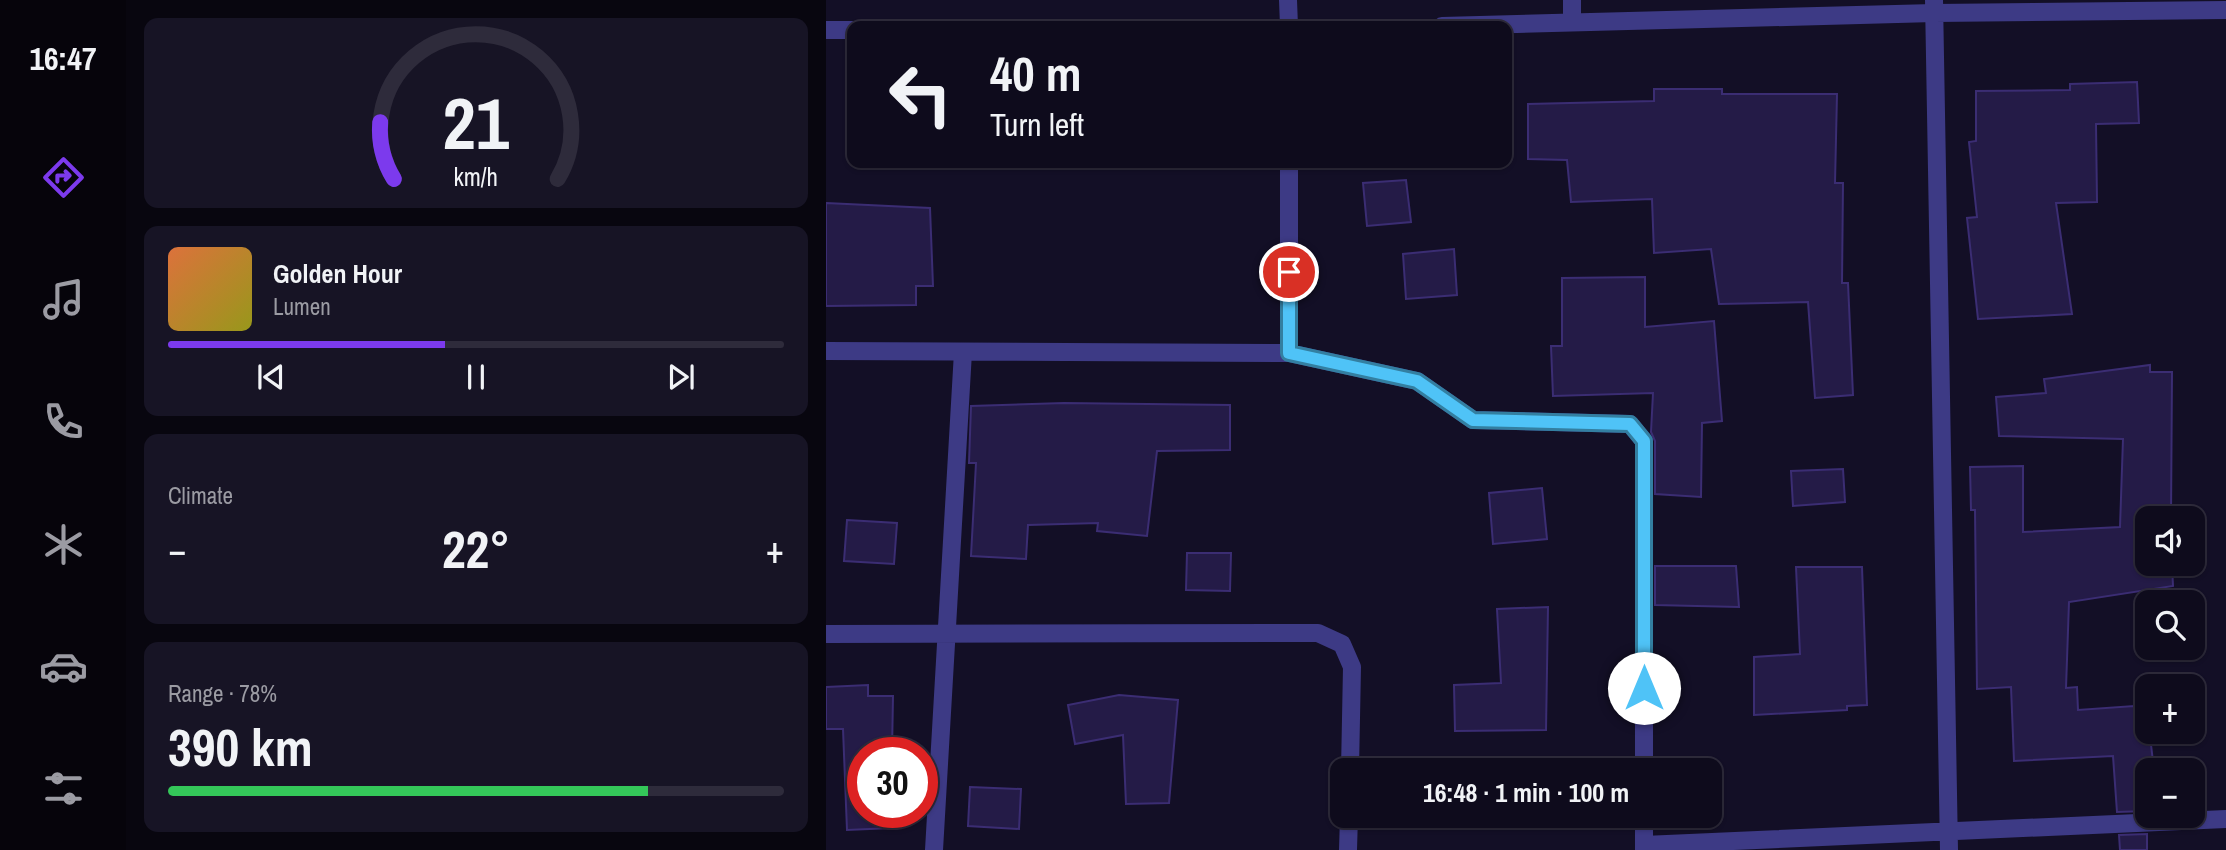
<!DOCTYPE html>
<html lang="en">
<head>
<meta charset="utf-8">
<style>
  body { margin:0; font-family:"Archivo Narrow",sans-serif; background:#171425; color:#f1f3f6; height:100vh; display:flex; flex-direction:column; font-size:26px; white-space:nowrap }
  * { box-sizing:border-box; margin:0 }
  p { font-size:23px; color:#9b9ba3 }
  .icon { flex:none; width:38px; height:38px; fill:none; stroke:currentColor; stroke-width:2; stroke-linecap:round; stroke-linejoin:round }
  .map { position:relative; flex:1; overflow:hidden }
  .details { display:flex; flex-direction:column; gap:18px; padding:18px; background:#08060f; width:700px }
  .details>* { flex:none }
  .guide { position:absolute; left:21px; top:21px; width:665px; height:147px; border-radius:14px; box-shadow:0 2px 5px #0004,0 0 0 2px #2e2b3b; background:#0e0b1c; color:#f1f3f6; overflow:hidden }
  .buttons { position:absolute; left:1309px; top:506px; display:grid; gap:14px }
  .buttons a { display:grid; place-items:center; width:70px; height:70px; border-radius:14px; background:#0e0b1c; box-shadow:0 2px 5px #0004,0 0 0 2px #2e2b3b; font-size:35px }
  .speed { position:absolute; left:21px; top:737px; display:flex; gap:14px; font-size:35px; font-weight:700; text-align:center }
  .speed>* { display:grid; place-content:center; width:91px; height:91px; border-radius:50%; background:#0e0b1c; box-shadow:0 2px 5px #0004,0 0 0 2px #2e2b3b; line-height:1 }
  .speed .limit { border:10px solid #d22; background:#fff; color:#111 }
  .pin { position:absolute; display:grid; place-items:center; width:60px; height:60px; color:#fff; margin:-30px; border:4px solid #fff; border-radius:50%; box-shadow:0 2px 7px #0007 }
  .me { position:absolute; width:77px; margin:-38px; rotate:0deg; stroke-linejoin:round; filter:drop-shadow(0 0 5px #0008) }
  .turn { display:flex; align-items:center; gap:24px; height:147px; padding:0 28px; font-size:32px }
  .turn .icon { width:91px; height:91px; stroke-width:2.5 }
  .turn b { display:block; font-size:49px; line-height:60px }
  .big { font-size:52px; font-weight:800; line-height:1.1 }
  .details .tile { flex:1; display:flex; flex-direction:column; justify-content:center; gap:10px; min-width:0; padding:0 24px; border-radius:14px; background:#171425 }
  .details .dial { align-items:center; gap:0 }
  .dial svg { height:182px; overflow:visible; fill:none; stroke:#2e2b3b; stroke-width:7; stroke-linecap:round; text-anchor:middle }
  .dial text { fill:#f1f3f6; stroke:none }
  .song { display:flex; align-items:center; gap:21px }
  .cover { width:84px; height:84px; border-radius:10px; background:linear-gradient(135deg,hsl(20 70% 55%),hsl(60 70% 35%)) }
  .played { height:7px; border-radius:4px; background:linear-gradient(90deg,#7c3aed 45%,#2e2b3b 45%) }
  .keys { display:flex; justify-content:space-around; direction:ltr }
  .heat { display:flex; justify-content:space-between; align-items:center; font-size:38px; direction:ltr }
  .charge { height:10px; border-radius:5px; background:linear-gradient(90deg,#34c759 78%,#2e2b3b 0) }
  .trip { position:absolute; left:504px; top:758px; width:392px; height:70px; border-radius:14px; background:#0e0b1c; box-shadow:0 2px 5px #0004,0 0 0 2px #2e2b3b; font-weight:800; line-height:70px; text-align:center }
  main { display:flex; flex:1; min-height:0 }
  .menu { display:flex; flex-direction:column; width:126px; justify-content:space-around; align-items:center; background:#06040b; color:#9b9ba3 }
  .menu .icon { width:49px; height:49px }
  .menu .on { color:#7c3aed }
  .menu b { font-size:32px; color:#f1f3f6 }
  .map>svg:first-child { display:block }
</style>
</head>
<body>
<main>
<nav class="menu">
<b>16:47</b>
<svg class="icon on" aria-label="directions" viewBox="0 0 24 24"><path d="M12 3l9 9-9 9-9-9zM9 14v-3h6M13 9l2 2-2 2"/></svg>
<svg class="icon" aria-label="music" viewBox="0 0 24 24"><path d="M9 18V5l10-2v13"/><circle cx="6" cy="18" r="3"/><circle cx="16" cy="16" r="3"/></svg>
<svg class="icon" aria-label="phone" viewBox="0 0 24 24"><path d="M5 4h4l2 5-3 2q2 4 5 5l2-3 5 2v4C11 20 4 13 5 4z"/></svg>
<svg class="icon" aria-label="climate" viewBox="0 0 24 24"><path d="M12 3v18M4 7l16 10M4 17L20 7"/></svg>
<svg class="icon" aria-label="car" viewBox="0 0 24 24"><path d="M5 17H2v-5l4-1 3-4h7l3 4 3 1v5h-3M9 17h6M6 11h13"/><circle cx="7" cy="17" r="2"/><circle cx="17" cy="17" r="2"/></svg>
<svg class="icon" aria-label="filters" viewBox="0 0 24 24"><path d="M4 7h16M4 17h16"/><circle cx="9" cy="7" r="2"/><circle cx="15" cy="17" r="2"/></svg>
</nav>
<section class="details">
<div class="tile dial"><svg viewBox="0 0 100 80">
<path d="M14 69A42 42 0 1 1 86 69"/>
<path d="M14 69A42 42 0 0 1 8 44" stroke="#7c3aed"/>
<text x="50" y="56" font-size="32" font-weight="700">21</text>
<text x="50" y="72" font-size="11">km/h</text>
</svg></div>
<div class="tile">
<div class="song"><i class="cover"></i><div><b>Golden Hour</b><p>Lumen</p></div></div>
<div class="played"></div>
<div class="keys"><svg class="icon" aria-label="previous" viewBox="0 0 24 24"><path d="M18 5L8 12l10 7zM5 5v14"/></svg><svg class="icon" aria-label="pause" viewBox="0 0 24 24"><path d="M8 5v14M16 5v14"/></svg><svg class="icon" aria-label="next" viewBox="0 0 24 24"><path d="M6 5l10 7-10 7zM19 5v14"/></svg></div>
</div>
<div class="tile"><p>Climate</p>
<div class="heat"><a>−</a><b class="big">22°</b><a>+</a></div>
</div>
<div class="tile"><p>Range · 78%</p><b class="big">390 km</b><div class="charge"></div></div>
</section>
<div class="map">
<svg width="1400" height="850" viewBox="0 0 1400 850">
  <rect width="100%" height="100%" fill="#130f26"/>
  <path fill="#241b47" stroke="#3b2d73" stroke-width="2" d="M 1311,82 L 1313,123 L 1270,124 L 1271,202 L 1230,203 L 1246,314 L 1152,319 L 1141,218 L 1151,217 L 1143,142 L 1150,141 L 1150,91 L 1244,90 L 1244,84 Z
    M 828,89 L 896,89 L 896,94 L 1011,94 L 1009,183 L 1017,183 L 1016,283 L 1022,283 L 1027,395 L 989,398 L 982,302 L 893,304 L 885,249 L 828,253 L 826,199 L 745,202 L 741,160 L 702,159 L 702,104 L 828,101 Z
    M 580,180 L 585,222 L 541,226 L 537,183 Z
    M 0,203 L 104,208 L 107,286 L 90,286 L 90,305 L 0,306 Z
    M 628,249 L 631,295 L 580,299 L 577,254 Z
    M 819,277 L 819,327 L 888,321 L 896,421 L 876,423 L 875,497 L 829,494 L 829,441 L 825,432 L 827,393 L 727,396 L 725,346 L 736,346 L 736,278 Z
    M 1324,365 L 1324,372 L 1346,372 L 1345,518 L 1321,518 L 1321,564 L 1346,564 L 1347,586 L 1243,602 L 1240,688 L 1251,687 L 1252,710 L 1308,706 L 1309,711 L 1321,711 L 1328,770 L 1321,770 L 1321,811 L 1291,812 L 1287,756 L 1188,761 L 1185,687 L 1151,689 L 1149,510 L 1145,510 L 1144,467 L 1197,466 L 1197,532 L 1294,527 L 1297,439 L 1173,436 L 1170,397 L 1220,393 L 1218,379 Z
    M 238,403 L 404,405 L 404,450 L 331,451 L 321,536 L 271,531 L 272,523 L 202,525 L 200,559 L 145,556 L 150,463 L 143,463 L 145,406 Z
    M 1017,469 L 1019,502 L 967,506 L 965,471 Z
    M 716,488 L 721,539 L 667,544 L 663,493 Z
    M 21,520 L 71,523 L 68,564 L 18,561 Z
    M 361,553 L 405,553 L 404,591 L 360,590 Z
    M 829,566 L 910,566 L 913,607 L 829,605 Z
    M 970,567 L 1036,567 L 1041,705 L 1021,706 L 1021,710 L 928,715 L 928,657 L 974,654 Z
    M 722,607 L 720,730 L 629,731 L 628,685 L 675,683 L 671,609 Z
    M 42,685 L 42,696 L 67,696 L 66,752 L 37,752 L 37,812 L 66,812 L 66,828 L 21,830 L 17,729 L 0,729 L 0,687 Z
    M 293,695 L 352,700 L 343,803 L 300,804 L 297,735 L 249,744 L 242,705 Z
    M 144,787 L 195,789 L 193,829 L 142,826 Z
    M 1321,834 L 1321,850 L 1294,850 L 1293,835 Z"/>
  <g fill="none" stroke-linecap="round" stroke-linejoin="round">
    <path stroke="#3d3a85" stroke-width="18" d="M 462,0 L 463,26
      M 746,0 L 746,22
      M 1108,0 L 1123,850
      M 616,26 L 1108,13 L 1400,10
      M 0,30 L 26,30
      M 463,163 L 463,353
      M 0,351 L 463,353 L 591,381 L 647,420 L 804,424 L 818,441 L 818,770
      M 0,634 L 492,633 L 516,644 L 526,667 L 524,770
      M 818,816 L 818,850
      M 818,845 L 1400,819
      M 108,850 L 137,352
      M 522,850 L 523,816"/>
  </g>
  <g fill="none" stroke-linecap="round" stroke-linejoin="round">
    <g stroke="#337fa1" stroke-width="18">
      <path id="route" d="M 463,272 L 463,353 L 591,381 L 647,420 L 804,424 L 818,441 L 818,688"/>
    </g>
    <use href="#route" stroke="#4fc3f7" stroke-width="12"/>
  </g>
</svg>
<div class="buttons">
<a><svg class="icon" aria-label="sound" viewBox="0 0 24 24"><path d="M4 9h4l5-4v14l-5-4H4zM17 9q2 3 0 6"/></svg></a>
<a><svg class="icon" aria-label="search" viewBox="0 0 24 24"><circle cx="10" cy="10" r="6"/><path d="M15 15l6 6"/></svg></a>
<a>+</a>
<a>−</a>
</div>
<div class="speed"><div class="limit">30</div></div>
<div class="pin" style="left:463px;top:272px;background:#d93025"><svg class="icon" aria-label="arrive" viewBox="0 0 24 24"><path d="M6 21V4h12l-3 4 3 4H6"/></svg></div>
<svg class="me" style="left:818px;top:688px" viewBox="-20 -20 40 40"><circle r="19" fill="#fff"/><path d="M0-13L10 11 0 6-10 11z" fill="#4fc3f7"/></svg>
<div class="trip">16:48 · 1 min · 100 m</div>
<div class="guide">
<div class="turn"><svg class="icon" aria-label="left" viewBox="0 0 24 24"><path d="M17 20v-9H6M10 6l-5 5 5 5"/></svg><div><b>40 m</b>Turn left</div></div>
</div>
</div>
</main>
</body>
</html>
